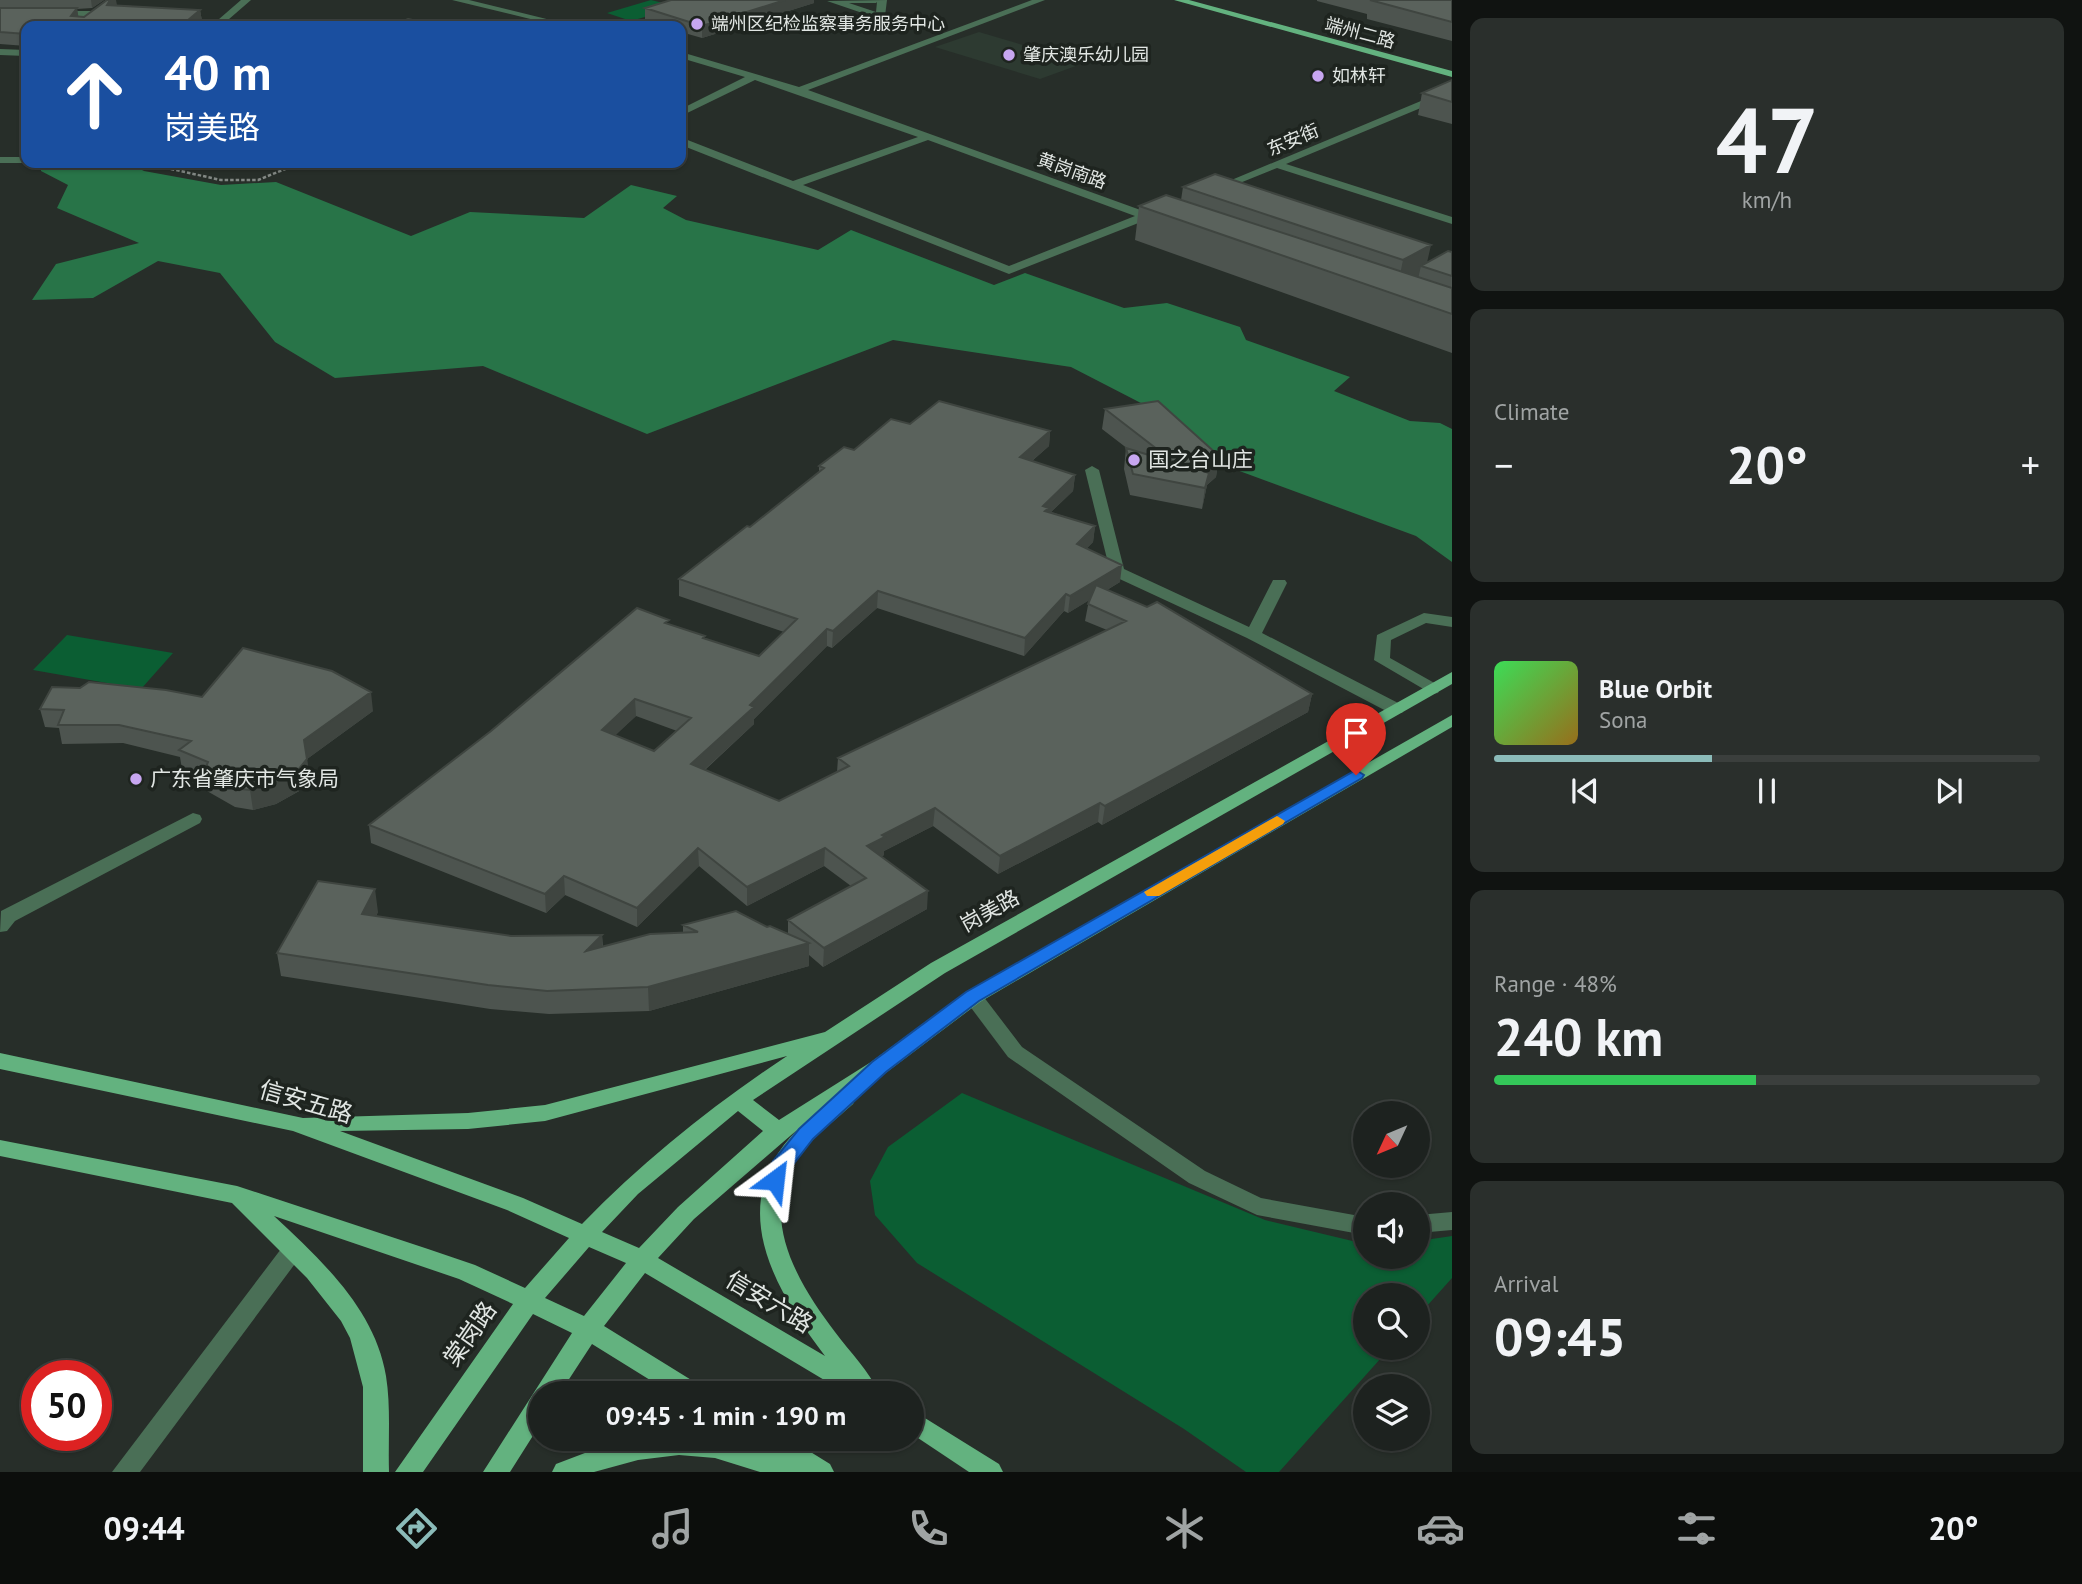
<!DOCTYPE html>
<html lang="en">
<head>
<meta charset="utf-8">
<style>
  body { margin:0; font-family:"PT Sans","Noto Sans SC",sans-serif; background:#2a2f2c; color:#f1f3f6; height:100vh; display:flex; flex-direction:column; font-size:26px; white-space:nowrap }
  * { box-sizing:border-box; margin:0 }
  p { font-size:23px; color:#a0a4a4 }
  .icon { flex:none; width:38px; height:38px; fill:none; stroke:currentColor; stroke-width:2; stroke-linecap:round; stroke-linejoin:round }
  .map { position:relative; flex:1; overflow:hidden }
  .panel { display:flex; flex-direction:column; gap:18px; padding:18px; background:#101311; width:630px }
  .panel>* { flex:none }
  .guide { position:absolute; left:21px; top:21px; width:665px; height:147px; border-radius:14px; box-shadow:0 2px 5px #0004,0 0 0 2px #3b3f3d; background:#1a4fa0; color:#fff; overflow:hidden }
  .needle { width:46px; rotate:226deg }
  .fabs { position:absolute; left:1353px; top:1101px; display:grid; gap:14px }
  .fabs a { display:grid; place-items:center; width:77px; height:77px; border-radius:50%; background:#1d221f; box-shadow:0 2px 5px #0004,0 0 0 2px #3b3f3d; font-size:35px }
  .speed { position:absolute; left:21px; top:1360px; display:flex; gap:14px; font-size:35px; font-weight:700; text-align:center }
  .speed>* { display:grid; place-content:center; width:91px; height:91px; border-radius:50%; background:#1d221f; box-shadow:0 2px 5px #0004,0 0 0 2px #3b3f3d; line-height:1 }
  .speed .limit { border:10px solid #d22; background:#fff; color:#111 }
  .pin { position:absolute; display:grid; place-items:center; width:60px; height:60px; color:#fff; margin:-72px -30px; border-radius:50% 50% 50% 0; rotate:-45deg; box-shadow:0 0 7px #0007 }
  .pin .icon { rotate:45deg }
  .me { position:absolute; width:77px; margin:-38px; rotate:30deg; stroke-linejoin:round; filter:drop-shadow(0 0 5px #0008) }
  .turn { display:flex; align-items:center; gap:24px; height:147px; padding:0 28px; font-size:32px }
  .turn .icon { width:91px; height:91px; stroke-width:2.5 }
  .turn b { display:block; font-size:49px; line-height:60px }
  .big { font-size:52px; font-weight:700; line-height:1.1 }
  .panel .tile { flex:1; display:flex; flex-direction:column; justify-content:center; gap:10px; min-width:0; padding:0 24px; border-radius:14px; background:#2a2f2c }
  .panel .dial { align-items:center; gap:0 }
  .dial b { font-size:91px; line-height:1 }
  .song { display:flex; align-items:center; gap:21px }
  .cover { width:84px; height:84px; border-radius:10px; background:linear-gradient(135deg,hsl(130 70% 55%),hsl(40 70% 35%)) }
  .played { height:7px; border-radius:4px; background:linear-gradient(90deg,#8bbbb9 40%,#3b3f3d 40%) }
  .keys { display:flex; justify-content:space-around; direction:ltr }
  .heat { display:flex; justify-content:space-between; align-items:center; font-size:38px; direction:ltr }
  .charge { height:10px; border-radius:5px; background:linear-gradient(90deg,#34c759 48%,#3b3f3d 0) }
  .trip { position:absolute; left:528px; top:1381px; width:396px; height:70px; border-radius:35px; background:#1d221f; box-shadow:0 2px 5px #0004,0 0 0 2px #3b3f3d; font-weight:700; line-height:70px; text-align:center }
  .dock { display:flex; height:112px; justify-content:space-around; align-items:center; background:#0c0e0c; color:#a0a4a4 }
  .dock .icon { width:49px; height:49px }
  .dock .on { color:#8bbbb9 }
  .dock b { font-size:32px; color:#f1f3f6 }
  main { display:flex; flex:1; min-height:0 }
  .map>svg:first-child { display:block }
</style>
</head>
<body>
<main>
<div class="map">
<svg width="1452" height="1472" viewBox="0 0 1452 1472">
  <rect width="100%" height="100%" fill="#272e29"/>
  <path fill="#2d3a31" d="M 979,32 L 1084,63 L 1040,79 L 935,47 Z"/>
  <path fill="#0b5e33" d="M 651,0 L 679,7 L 631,21 L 607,13 Z
    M 67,635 L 173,653 L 141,689 L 33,670 Z
    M 962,1093 L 1265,1220 L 1365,1244 L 1365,1256 L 1418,1256 L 1418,1241 L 1452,1236 L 1452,1278 L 1418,1316 L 1418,1295 L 1365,1295 L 1365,1348 L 1390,1348 L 1279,1472 L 1246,1472 L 1184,1429 L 917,1263 L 875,1215 L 870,1181 L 888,1147 Z"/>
  <path fill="#287448" d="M 41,163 L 128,163 L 144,171 L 221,185 L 276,182 L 411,236 L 470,212 L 584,218 L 631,185 L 677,196 L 663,208 L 686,220 L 818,250 L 851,230 L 994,285 L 1025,273 L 1124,308 L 1167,303 L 1240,327 L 1246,340 L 1350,377 L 1334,391 L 1410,421 L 1440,423 L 1452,429 L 1452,562 L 1416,536 L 1215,462 L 1170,418 L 1071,367 L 893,340 L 647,434 L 483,366 L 335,378 L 275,342 L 220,273 L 158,261 L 93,298 L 32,300 L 56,264 L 139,243 L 57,208 L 68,185 L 41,171 Z"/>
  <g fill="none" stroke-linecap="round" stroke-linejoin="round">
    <path stroke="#828884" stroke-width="2.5" stroke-dasharray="3.5 2" stroke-linecap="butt" d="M 144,163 L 221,180 L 258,180 L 300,163"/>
    <path fill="#4a6f56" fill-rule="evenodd" d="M 241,0 L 251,0 L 221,26 L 211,26 Z
      M 452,0 L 469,0 L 575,26 L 559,26 Z
      M 887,0 L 885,16 L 880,19 L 827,1 ZM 877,2 L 876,12 L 849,3 L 876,3 Z
      M 1032,0 L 1045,0 L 808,90 L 1146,212 L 1164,208 L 1164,212 L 1155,216 L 1154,219 L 1146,220 L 1009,274 L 681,145 L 681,138 L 685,139 L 793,181 L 918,137 L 755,80 L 681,116 L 681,109 L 745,77 L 681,58 L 681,52 L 799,87 ZM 928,140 L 1135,216 L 1009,266 L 803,185 Z
      M 56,11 L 96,11 L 101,14 L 96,17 L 53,16 L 53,12 Z
      M 0,49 L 26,50 L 26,56 L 0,55 Z
      M 1452,88 L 1452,95 L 1286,164 L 1452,217 L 1452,224 L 1277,168 L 1220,191 L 1210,189 Z
      M 0,157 L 26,157 L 28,163 L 0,163 Z
      M 1092,466 L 1099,470 L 1124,569 L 1249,627 L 1273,580 L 1285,580 L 1287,583 L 1262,633 L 1402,705 L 1405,709 L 1402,713 L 1390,713 L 1247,638 L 1111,575 L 1085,470 Z
      M 1424,613 L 1452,617 L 1452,627 L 1426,623 L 1391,640 L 1390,658 L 1438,685 L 1440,689 L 1438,693 L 1432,694 L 1374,660 L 1377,635 Z
      M 193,813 L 200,815 L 202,819 L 200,823 L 15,921 L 7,931 L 0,932 L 1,911 Z
      M 973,990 L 980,992 L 1022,1047 L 1205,1171 L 1261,1198 L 1365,1217 L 1365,1235 L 1257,1215 L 1189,1183 L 1008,1057 L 963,997 L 966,992 Z
      M 1452,1212 L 1452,1230 L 1418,1233 L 1418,1215 Z
      M 292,1242 L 300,1245 L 304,1251 L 300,1257 L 140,1472 L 112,1472 L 284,1245 Z"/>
    <path fill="#63b27f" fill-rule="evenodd" d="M 1174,0 L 1189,0 L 1452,71 L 1452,77 Z
      M 1452,672 L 1452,684 L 945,973 L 753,1100 L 779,1120 L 871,1062 L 966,992 L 1452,715 L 1452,727 L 980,1002 L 887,1072 L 853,1094 L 856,1098 L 853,1104 C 832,1123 807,1141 793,1165 C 760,1223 801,1287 835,1332 C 850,1352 869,1371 879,1393 L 846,1393 L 645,1273 L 604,1326 L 701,1386 L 704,1393 L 671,1393 L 592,1344 L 560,1393 L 541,1393 L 541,1423 L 510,1472 L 483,1472 L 572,1333 L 533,1314 L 423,1472 L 395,1472 L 513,1304 L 459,1279 L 274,1216 C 321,1260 375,1309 386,1376 C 391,1407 388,1440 389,1472 L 363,1472 L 363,1387 L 350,1338 L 341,1321 L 307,1278 L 232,1203 L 0,1156 L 0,1140 L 237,1186 L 428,1249 L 475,1265 L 525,1288 L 569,1238 L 507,1210 L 293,1131 L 0,1069 L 0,1053 L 303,1118 L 468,1113 L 545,1105 L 825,1032 L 931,963 ZM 787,1056 C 713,1105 644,1160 582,1224 L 523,1198 L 340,1131 L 468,1129 L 545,1121 ZM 738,1111 L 763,1131 L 678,1207 L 639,1248 L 602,1232 L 638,1194 ZM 797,1130 C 724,1204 773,1287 825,1356 L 658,1258 L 694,1219 ZM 589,1247 L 626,1263 L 584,1316 L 545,1298 Z
      M 912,1410 L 999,1464 L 1003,1472 L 969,1472 L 912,1434 Z
      M 638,1438 L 725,1438 L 768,1452 L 757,1446 L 754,1438 L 788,1438 L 830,1464 L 834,1472 L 760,1472 L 715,1458 L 679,1455 L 638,1460 L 594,1472 L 552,1472 L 556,1464 L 598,1448 Z"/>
  </g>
  <path fill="#4d544f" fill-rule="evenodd" d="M 0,0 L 104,0 L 92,8 L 77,9 L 78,17 L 84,17 L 116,5 L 200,10 L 202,21 L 196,26 L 26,26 L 26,46 L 0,44 Z
    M 1317,0 L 1452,0 L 1452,41 L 1367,19 L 1367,14 L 1317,1 Z
    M 814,3 L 702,38 L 681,32 L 681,26 L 664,26 L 645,20 L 645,8 Z
    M 1452,80 L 1452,124 L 1418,115 L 1422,93 Z
    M 1183,187 L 1427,262 L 1452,252 L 1452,353 L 1135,240 L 1139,206 L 1181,200 Z
    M 1105,409 L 1219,456 L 1216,477 L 1207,485 L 1202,509 L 1130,495 L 1124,469 L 1126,448 L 1128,449 L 1102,429 Z
    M 910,424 L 1050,431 L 1049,446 L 1032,461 L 1075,475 L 1073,491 L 1051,512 L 1095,526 L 1093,542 L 1087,548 L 1120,582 L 1107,590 L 1312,694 L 1308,712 L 1102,825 L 1098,822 L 998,874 L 933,826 L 884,851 L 884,855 L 881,857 L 927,909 L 823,967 L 809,955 L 809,966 L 649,1011 L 549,1014 L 490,1009 L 281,976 L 277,953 L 378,912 L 376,916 L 511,936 L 602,935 L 603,946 L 683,932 L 683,925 L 767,927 L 788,933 L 788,920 L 851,886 L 824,866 L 747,906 L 699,866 L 637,927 L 565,895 L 546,913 L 371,843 L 369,825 L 669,624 L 705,639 L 759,656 L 784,632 L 679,596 L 679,579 L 750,527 L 819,472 L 819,466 ZM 1089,600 L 1085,621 L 1107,630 L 838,758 L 837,772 L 779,801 L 705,770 L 754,724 L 754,719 L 827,646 L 832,648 L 877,608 L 1024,656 L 1064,611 L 1068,613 ZM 636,716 L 677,731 L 654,751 L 615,735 Z
    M 202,697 L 373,711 L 307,759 L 309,778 L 301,790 L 276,804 L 253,810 L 235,807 L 207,791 L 205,778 L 182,769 L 180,757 L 123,743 L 62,744 L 59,728 L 45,727 L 40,709 Z"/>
  <path fill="#3f4540" d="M 91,0 L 104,0 L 92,8 Z
    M 110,0 L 116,0 L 117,5 L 107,5 Z
    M 785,0 L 814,0 L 814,3 L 702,38 L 702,26 Z
    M 77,8 L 79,20 L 71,16 Z
    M 200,10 L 202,21 L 196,26 L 181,26 Z
    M 1431,245 L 1426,267 L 1421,266 L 1417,283 L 1396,294 L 1403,260 Z
    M 1050,431 L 1049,446 L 1018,473 L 1020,457 Z
    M 1219,456 L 1216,477 L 1207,485 L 1202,509 L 1205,487 L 1203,471 Z
    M 1075,475 L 1073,491 L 1048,515 L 1043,506 Z
    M 1095,526 L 1093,542 L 1075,560 L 1077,544 Z
    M 1122,565 L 1120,582 L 1068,613 L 1070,596 Z
    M 878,591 L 877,608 L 832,648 L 833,631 Z
    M 1066,594 L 1064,611 L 1024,656 L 1025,638 Z
    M 827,629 L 827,646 L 754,719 L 754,724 L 691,782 L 691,764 Z
    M 371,692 L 373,711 L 307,759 L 309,778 L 301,790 L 276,804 L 253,810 L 250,790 L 304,740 Z
    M 1312,694 L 1308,712 L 1102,825 L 1105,806 Z
    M 635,699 L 636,716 L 602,748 L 602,730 Z
    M 1100,803 L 1098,822 L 998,874 L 1000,856 Z
    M 935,808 L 933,826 L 884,851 L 884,855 L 866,865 L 867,846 L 882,835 Z
    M 698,848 L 699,866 L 637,927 L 637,908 Z
    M 825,848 L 824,866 L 747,906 L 747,887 Z
    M 564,876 L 565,895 L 546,913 L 545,894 Z
    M 375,889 L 378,912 L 365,937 L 362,914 Z
    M 928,891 L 927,909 L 823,967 L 824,948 Z
    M 602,935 L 603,959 L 586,951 Z
    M 809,943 L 809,966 L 649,1011 L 648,987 Z"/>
  <path fill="#5a625c" stroke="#3f4540" stroke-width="2" fill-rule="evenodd" d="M 107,0 L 110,0 L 107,5 L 200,10 L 181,26 L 26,26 L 26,34 L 0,32 L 0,8 L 77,8 L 71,16 L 84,17 Z
    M 671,0 L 785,0 L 702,26 L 645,8 Z
    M 1370,0 L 1452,0 L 1452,22 Z
    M 408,19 L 440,26 L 391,26 Z
    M 1452,80 L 1452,102 L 1422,93 Z
    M 1215,174 L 1431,245 L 1403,260 L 1183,187 Z
    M 1166,195 L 1452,288 L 1452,314 L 1139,206 Z
    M 1448,251 L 1452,252 L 1452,276 L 1421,266 Z
    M 939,401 L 1050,431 L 1020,457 L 1075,475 L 1043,506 L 1049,508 L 1045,511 L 1095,526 L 1077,544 L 1122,565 L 1070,596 L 1066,594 L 1025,638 L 878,591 L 833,631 L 827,629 L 750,705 L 754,707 L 691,764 L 779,801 L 849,766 L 838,758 L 1126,621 L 1088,604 L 1096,585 L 1147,607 L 1157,602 L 1312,694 L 1105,806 L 1100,803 L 1000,856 L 935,808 L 882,835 L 885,837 L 867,846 L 928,891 L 824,948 L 788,920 L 866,878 L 825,848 L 747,887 L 698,848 L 637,908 L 564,876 L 545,894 L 369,825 L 491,731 L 637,608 L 669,620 L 665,623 L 705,636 L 703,638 L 759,656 L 797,619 L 679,579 L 747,526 L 750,527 L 824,468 L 819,466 L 844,447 L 854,450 L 891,419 L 910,424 ZM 635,699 L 691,718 L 654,751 L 602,730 Z
    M 1158,401 L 1219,456 L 1203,471 L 1209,473 L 1205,488 L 1133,474 L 1126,448 L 1175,463 L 1105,409 Z
    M 243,648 L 332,671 L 371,692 L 304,740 L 307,759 L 298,770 L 273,785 L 250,790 L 232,788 L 204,772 L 208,762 L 179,750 L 191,741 L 119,725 L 58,725 L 64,710 L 40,709 L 52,687 L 80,688 L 89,682 L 166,690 L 202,697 Z
    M 318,881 L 375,889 L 362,914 L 511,936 L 602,935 L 586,951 L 650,934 L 698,932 L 683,925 L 736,911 L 767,927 L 770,926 L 809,943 L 648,987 L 547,991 L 488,985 L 277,953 Z"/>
  <path fill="#1a73e8" stroke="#114b97" stroke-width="2" d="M 1356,770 L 1364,775 L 1362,778 L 979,1001 L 886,1072 L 813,1139 L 789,1170 L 783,1186 L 768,1186 L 765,1180 L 773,1161 L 799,1129 L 872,1062 L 966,992 Z"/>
  <path fill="#f59e0b" d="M 1277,816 L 1285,821 L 1283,824 L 1159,896 L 1147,896 L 1144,892 Z"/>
  <g fill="#c7a6f0" stroke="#1e241f" stroke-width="2.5">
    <circle cx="697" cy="24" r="7"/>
    <circle cx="1009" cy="55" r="7"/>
    <circle cx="1318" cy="76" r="7"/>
    <circle cx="1134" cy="460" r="7"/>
    <circle cx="136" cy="779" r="7"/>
  </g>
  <g text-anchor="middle" stroke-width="7" stroke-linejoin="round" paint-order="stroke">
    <g font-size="18" fill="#e1e6e3" stroke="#1e241f" text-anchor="start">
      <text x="711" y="30">端州区纪检监察事务服务中心</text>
      <text x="1023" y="61">肇庆澳乐幼儿园</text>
      <text x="1332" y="82">如林轩</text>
    </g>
    <g font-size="18" fill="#e1e6e3" stroke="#1e241f">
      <text transform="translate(1360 33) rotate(15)" y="6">端州二路</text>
      <text transform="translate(1293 140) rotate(-23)" y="6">东安街</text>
      <text transform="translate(1072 171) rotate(20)" y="6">黄岗南路</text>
    </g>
    <g font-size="21" fill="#e1e6e3" stroke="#1e241f" text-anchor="start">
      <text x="1148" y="467">国之台山庄</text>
      <text x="150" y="786">广东省肇庆市气象局</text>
    </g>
    <g font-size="21" fill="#e1e6e3" stroke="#1e241f">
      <text transform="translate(990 911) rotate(-29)" y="7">岗美路</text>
    </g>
    <g font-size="24" fill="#e1e6e3" stroke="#1e241f">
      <text transform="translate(306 1102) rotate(16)" y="8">信安五路</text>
      <text transform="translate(769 1302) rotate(31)" y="8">信安六路</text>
      <text transform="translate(470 1334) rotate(-55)" y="8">棠岗路</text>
    </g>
  </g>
</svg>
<div class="fabs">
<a><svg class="needle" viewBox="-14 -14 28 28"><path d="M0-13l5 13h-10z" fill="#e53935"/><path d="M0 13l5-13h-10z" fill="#a0a4a4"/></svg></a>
<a><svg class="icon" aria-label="sound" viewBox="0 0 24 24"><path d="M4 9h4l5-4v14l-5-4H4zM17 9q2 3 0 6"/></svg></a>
<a><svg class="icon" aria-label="search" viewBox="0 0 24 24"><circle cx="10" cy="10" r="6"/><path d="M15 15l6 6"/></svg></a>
<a><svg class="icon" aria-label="layers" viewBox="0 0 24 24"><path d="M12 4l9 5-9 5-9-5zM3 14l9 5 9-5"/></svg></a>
</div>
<div class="speed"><div class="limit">50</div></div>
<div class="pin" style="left:1356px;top:775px;background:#d93025"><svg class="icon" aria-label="arrive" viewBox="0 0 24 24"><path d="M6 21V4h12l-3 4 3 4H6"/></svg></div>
<svg class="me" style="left:775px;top:1180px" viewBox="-20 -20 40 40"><path d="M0-17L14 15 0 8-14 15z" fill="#1a73e8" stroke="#fff" stroke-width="4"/></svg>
<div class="trip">09:45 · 1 min · 190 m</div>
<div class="guide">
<div class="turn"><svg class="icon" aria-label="ahead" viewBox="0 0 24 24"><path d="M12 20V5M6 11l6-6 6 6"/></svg><div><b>40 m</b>岗美路</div></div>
</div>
</div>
<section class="panel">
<div class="tile dial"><b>47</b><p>km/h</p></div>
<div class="tile"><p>Climate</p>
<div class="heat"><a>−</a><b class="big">20°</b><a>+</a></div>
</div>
<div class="tile">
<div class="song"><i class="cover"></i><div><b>Blue Orbit</b><p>Sona</p></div></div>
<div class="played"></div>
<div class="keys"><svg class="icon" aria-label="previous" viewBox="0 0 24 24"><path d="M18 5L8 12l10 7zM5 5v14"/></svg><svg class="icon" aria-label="pause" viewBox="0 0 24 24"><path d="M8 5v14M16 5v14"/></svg><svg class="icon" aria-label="next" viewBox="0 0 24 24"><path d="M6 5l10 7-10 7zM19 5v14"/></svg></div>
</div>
<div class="tile"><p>Range · 48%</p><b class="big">240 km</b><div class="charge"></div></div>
<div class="tile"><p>Arrival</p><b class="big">09:45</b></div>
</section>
</main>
<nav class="dock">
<b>09:44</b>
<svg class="icon on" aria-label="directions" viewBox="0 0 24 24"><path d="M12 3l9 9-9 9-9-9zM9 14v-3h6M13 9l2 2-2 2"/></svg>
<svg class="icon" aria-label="music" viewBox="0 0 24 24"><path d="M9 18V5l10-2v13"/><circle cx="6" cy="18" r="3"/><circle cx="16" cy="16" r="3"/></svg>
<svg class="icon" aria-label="phone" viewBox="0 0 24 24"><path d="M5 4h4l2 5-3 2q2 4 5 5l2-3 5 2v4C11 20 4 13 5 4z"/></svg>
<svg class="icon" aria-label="climate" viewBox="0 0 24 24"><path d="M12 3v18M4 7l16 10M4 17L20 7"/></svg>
<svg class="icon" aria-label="car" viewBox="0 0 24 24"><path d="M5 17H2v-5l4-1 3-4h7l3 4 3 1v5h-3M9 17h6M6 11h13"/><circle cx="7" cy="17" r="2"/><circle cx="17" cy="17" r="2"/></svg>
<svg class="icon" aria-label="filters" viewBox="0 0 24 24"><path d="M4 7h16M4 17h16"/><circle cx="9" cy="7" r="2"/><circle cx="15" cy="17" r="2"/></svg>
<b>20°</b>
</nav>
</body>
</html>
